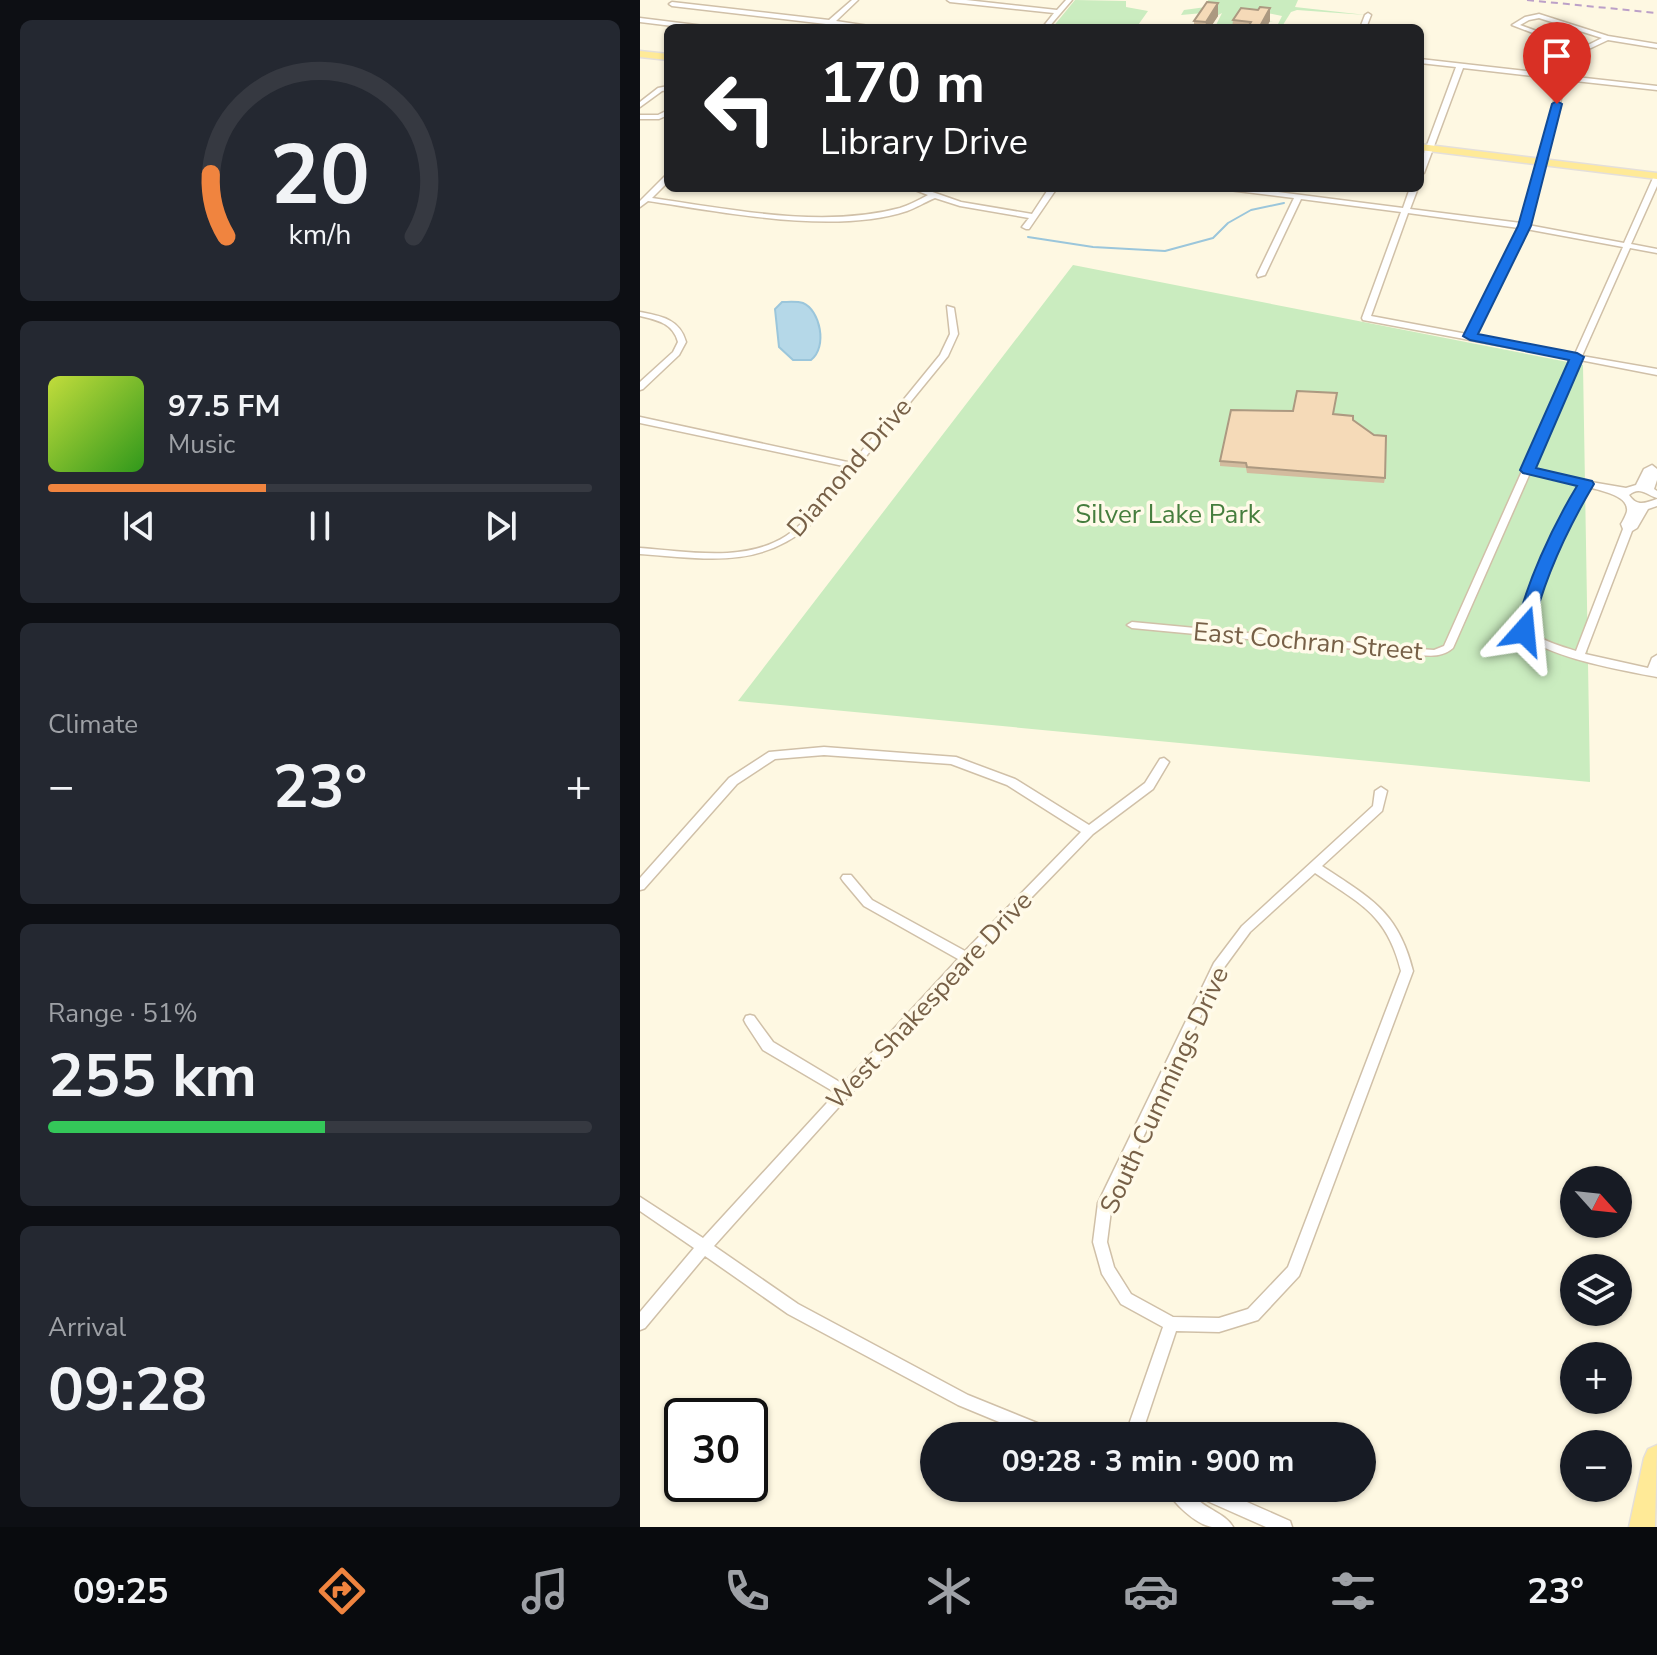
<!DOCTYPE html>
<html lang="en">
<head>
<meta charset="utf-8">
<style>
  body { margin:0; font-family:"Nunito Sans",sans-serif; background:#242831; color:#f1f3f6; height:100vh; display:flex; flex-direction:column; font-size:30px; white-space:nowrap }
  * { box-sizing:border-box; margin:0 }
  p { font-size:26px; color:#9ea1a6 }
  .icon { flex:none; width:44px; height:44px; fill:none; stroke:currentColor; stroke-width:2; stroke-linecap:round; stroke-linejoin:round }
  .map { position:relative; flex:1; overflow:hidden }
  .drawer { display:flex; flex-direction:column; gap:20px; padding:20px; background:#0d0f14; width:640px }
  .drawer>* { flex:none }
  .hud { position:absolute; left:24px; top:24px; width:760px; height:168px; border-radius:12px; box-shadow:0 2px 6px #0004; background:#202124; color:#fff; overflow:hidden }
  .needle { width:52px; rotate:117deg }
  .tools { position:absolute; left:920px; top:1166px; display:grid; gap:16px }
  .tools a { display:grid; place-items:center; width:72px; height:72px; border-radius:50%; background:#171b24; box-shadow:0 2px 6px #0004; font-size:40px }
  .speed { position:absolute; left:24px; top:1398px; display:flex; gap:16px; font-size:40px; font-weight:700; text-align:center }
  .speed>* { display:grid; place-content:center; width:104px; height:104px; border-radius:50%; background:#171b24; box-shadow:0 2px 6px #0004; line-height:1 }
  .speed .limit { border:4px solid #111; border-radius:12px; background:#fff; color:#111 }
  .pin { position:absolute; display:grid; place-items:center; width:68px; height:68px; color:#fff; margin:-82px -34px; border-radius:50% 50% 50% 0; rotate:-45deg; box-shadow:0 0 8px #0007 }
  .pin .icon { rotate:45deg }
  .me { position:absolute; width:88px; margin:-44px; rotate:18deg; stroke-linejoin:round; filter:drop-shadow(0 0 6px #0008) }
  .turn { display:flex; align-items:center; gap:28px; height:168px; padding:0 24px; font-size:36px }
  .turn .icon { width:104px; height:104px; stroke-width:2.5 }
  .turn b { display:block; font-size:56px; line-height:68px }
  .big { font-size:60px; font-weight:700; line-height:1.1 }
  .drawer .card { flex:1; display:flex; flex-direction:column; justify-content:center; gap:12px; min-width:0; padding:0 28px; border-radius:12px; background:#242831 }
  .drawer .dial { align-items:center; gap:0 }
  .dial svg { height:208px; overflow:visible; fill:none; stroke:#363941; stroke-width:7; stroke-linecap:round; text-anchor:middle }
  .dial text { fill:#f1f3f6; stroke:none }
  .song { display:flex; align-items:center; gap:24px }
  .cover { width:96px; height:96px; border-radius:12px; background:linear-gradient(135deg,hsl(70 70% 55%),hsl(110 70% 35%)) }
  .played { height:8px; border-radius:4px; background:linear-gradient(90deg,#f0843f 40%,#363941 40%) }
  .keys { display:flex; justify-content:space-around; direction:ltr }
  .heat { display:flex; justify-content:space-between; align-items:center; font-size:44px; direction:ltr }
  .charge { height:12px; border-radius:6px; background:linear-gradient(90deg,#34c759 51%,#363941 0) }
  .trip { position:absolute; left:280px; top:1422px; width:456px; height:80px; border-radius:40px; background:#171b24; box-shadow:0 2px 6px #0004; font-weight:700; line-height:80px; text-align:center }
  .tab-bar { display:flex; height:128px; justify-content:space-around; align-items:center; background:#090b0e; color:#9ea1a6 }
  .tab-bar .icon { width:56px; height:56px }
  .tab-bar .on { color:#f0843f }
  .tab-bar b { font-size:36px; color:#f1f3f6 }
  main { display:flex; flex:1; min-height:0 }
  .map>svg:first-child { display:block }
</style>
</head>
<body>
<main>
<section class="drawer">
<div class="card dial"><svg viewBox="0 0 100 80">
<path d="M14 69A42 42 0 1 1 86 69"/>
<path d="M14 69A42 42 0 0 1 8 45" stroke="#f0843f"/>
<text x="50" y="56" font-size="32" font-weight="700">20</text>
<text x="50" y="72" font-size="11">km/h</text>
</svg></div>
<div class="card">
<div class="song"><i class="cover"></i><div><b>97.5 FM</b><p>Music</p></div></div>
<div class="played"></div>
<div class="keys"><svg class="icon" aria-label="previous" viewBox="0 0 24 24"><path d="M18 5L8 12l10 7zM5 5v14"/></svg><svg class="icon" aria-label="pause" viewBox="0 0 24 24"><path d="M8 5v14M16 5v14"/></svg><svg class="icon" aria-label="next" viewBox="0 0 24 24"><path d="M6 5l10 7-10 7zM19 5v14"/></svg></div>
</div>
<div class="card"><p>Climate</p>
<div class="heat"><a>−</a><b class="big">23°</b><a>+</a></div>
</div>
<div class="card"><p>Range · 51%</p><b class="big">255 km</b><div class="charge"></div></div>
<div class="card"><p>Arrival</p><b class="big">09:28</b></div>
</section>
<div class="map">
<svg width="1017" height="1527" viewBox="0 0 1017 1527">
  <rect width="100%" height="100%" fill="#fef8e2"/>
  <path fill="#caecbf" d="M 435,0 L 486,1 L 486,7 L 508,11 L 496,28 L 412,28 Z
    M 568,0 L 658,0 L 655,7 L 726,15 L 657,10 L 651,12 L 641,28 L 636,28 L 642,16 L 627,13 L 622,18 L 633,22 L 620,20 L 606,28 L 576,25 L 582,13 L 554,28 L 563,13 L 541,15 L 544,10 L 566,7 Z
    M 433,265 L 943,365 L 950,782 L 98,701 Z"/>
  <path fill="#b5d8e8" stroke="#9bc6db" stroke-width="2" d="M 142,302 C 148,302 157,301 163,303 C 180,310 188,347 171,360 L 153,360 L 139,347 L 135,309 Z"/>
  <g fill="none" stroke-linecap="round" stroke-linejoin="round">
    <path stroke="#9bc6db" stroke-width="2" d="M 388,237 L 453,247 L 525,251 L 573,238 L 588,223 L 611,210 L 644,203"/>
    <g stroke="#d0c0a8" stroke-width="3">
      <path id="street" d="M 212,0 L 218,0 L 196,21 L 242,28 L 192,24 L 189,26 L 186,24 L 32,6 L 29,4 L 32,2 L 189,20 Z
        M 307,0 L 326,0 L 417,10 L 426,0 L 432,0 L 408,28 L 402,28 L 414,13 L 310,2 Z
        M 728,13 L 731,15 L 726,28 L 720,28 L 725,15 Z
        M 899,14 L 968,36 L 1017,44 L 1017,48 L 968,40 L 951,48 L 937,50 L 872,25 L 885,17 ZM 899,18 L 962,38 L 948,45 L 938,46 L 880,25 L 889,20 Z
        M 0,18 L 64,26 L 67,28 L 49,28 L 0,22 Z
        M 780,59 L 921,75 L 925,61 L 928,59 L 931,61 L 927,76 L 1017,86 L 1017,90 L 926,80 L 888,225 L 984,243 L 1013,178 L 1017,176 L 1017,186 L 991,244 L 1017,249 L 1017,253 L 990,248 L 942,356 L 1017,369 L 1017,375 L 940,360 L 892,468 L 951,482 L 986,488 L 996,485 L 1004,469 L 1012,465 L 1017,469 L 1017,480 L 1014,489 L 1017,491 L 1017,498 C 1006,494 999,486 989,495 C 997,507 1005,503 1017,499 L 1017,506 L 1008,509 L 997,528 L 992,531 L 945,654 L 1008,668 L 1012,658 L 1017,655 L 1017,677 C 982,670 903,657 879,631 L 884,609 L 926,509 L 941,485 L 890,473 L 813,648 C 803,657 792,656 779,655 L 492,628 L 487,625 L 492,622 L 779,649 L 794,650 L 804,646 L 932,359 L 723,320 L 722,318 L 761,212 L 661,199 L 625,275 L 618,277 L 617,275 L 654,198 L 589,190 L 585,188 L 606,188 L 763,208 L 770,188 L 778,188 L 770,209 L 881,223 L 920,79 L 823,68 L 784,173 L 780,175 L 780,164 L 816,67 L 780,63 ZM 768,213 L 879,228 L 827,334 L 731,316 ZM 886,229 L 983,247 L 935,354 L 834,336 ZM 949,487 C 960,491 989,495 987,511 C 987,513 982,523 981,524 L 983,529 L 936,651 C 920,646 902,641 889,630 L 894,609 L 936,509 Z
        M 28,86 L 28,90 L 22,91 L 0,107 L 0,102 L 18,88 Z
        M 28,110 L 28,115 L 19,119 L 0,119 L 0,115 L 18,115 Z
        M 25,176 L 28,176 L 28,182 L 12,198 C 90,209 182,229 260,208 C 269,205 279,200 288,195 L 270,188 L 281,188 L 321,202 L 392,214 L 409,188 L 417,188 L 389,229 L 386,229 L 382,227 L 389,218 L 320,206 L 295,198 C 285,202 276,208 267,211 C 194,235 83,212 8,201 L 0,207 L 0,201 Z
        M 307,306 L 314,308 L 318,334 L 308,356 L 169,526 C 117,570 63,558 0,554 L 0,548 C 46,551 104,563 146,536 C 169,521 190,489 208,467 L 0,423 L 0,417 L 212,463 L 300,355 L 310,334 Z
        M 0,312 C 21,316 40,319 46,342 L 39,355 L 3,389 L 0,390 L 0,382 L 33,352 L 38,342 C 33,323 17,320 0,316 Z
        M 184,747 L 316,757 L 375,779 L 449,825 L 505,783 L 520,759 L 524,758 L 529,762 L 513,789 L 453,834 L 330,961 L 74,1246 L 158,1304 L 328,1395 L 417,1431 L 420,1436 L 393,1436 L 318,1405 L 148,1314 L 65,1256 L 5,1328 L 0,1330 L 0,1312 L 54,1248 L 0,1211 L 0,1197 L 63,1238 L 196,1093 L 123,1050 L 106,1024 L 104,1020 L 106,1016 L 110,1015 L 114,1016 L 133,1042 L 203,1084 L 318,959 L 224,906 L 203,881 L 201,878 L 203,875 L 211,875 L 232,900 L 325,951 L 441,832 L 367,785 L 311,764 L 184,755 L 135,759 L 97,784 L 4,889 L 0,890 L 0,878 L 89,778 L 129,752 Z
        M 741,787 L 747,791 L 742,811 L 682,866 C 730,898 758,911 773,971 L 661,1271 L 659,1276 L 618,1320 L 579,1332 L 536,1331 L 501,1436 L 485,1436 L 523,1327 L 481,1304 L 462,1274 L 453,1242 L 458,1203 L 574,963 L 602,926 L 733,806 L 735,791 ZM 675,873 C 720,904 747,914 761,971 L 648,1267 L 608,1309 L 579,1318 L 533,1317 L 491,1294 L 474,1267 L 467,1242 L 472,1203 L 583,969 L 610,932 Z
        M 526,1488 L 575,1488 L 650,1521 L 652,1527 L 626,1527 L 565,1500 L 556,1498 C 566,1509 586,1514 593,1527 C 586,1527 579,1527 572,1527 C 555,1524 533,1503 526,1488 Z"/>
    </g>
    <g stroke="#e4dfda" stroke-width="3">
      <path id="primary" d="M 0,51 L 28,54 L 28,60 L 0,57 Z
        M 780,144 L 1017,173 L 1017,179 L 780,150 Z
        M 1017,1445 L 1015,1527 L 989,1527 L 1004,1458 L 1008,1449 Z"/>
    </g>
    <use href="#street" fill="#fff" fill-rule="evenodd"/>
    <use href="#primary" fill="#ffea97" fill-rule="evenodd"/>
    <path stroke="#bca0c8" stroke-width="2" stroke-dasharray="7 5" stroke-linecap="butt" d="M 887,0 L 1017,13"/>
  </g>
  <path fill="#d3bb9e" d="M 578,3 L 578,16 L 570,28 L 554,28 L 554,21 Z
    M 593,20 L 630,21 L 626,28 L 592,28 Z
    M 693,414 L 713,420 L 745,478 L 744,483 L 607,473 L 606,468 L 580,466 L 580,461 Z"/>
  <path fill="#ac9981" d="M 578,3 L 578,16 L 570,28 L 565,28 L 566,22 Z
    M 630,8 L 630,21 L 626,28 L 619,28 Z"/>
  <path fill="#f5dab8" stroke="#ac9981" stroke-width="2" d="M 567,2 L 578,3 L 566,22 L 554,21 Z
    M 620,7 L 630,8 L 619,28 L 608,27 L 611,22 L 593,20 L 601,8 L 618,10 Z
    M 657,391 L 697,393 L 693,414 L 713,416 L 713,420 L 734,435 L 746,436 L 745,478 L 607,467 L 606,463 L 580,461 L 591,410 L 653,411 Z"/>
  <path fill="#1a73e8" stroke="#114b97" stroke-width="2" d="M 917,101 L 922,104 L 891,226 L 838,334 L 937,353 L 944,357 L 896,468 L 952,481 L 954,484 C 928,528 903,581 892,631 L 884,636 L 875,631 C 887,582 911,529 937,486 L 883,473 L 880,470 L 929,360 L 830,340 L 823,336 L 878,226 L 912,104 Z"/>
  <g text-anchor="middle" stroke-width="7" stroke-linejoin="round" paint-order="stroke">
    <g font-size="26" fill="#776047" stroke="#fffae9">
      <text transform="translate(209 467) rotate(-49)" y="9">Diamond Drive</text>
      <text transform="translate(668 641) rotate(5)" y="9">East Cochran Street</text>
      <text transform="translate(289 1000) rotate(-47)" y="9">West Shakespeare Drive</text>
      <text transform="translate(524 1090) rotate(-65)" y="9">South Cummings Drive</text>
    </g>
    <g font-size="26" fill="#467e3e" stroke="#fffae9">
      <text x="528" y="523">Silver Lake Park</text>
    </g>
  </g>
</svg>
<div class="tools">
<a><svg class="needle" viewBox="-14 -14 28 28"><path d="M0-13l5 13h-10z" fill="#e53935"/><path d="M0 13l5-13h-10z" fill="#9ea1a6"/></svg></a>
<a><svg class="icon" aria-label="layers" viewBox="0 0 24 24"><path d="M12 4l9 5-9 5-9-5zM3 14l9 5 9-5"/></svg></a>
<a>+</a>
<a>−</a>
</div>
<div class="speed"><div class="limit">30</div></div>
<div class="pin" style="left:917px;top:104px;background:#d93025"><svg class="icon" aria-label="arrive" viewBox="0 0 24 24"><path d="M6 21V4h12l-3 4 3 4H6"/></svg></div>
<svg class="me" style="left:884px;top:631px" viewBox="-20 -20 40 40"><path d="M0-17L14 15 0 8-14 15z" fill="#1a73e8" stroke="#fff" stroke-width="4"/></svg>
<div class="trip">09:28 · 3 min · 900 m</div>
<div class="hud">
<div class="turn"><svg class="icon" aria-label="left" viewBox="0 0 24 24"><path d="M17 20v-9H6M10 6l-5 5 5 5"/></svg><div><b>170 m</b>Library Drive</div></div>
</div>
</div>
</main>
<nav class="tab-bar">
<b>09:25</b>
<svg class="icon on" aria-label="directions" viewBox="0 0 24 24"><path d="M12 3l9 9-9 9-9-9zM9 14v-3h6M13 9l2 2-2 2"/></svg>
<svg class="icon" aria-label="music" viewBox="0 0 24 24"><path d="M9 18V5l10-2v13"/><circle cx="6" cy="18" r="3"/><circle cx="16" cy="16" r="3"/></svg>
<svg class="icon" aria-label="phone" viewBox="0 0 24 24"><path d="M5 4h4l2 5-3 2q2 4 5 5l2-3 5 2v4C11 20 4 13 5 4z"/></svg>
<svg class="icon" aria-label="climate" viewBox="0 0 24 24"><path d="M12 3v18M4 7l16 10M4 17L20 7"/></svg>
<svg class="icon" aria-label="car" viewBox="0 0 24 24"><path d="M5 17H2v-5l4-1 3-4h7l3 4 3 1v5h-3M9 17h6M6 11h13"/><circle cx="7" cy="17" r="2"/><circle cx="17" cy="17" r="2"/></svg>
<svg class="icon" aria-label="filters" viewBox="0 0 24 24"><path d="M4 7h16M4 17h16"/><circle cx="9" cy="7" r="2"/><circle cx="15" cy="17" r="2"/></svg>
<b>23°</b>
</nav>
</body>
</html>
